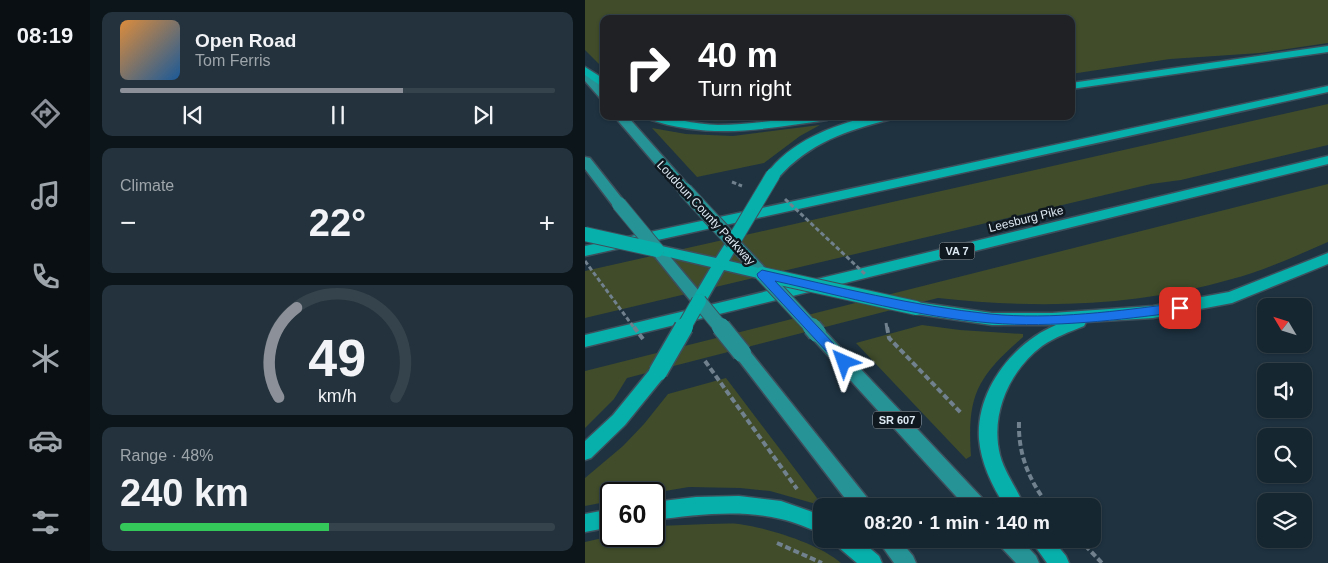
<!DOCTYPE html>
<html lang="en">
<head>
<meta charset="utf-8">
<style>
  body { margin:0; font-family:Arial,sans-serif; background:#23323c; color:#f1f3f6; height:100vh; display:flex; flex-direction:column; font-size:19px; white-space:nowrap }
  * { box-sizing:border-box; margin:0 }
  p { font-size:16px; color:#9ea5ab }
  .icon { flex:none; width:28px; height:28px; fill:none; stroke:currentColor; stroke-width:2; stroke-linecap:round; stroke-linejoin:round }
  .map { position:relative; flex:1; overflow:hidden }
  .sheet { display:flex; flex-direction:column; gap:12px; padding:12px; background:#0c151a; width:495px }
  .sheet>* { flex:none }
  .top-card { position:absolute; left:15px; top:15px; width:475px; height:105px; border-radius:10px; box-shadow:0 1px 4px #0004,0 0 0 1px #35434c; background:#202124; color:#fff; overflow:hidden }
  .needle { width:32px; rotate:308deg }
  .controls { position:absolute; left:672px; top:298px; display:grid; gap:10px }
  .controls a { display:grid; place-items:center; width:55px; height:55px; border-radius:10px; background:#162630; box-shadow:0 1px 4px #0004,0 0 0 1px #35434c; font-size:25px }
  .speed { position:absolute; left:15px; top:482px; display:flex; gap:10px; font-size:25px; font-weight:700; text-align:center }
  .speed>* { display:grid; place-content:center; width:65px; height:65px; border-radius:50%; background:#162630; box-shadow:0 1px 4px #0004,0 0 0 1px #35434c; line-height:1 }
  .speed .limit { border:2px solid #111; border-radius:8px; background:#fff; color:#111 }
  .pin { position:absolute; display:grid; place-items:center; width:42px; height:42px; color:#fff; margin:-21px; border-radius:10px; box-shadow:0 2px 8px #0006 }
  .me { position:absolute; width:55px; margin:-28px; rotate:317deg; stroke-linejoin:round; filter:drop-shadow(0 0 4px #0008) }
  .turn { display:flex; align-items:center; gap:18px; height:105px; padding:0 15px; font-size:22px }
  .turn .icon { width:65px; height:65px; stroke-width:2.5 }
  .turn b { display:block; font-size:35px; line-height:42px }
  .big { font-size:38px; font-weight:700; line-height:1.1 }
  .sheet .card { flex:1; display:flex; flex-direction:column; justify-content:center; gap:8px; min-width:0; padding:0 18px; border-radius:10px; background:#23323c }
  .sheet .dial { align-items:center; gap:0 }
  .dial svg { height:130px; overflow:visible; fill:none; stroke:#35434c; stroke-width:7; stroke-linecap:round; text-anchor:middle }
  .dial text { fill:#f1f3f6; stroke:none }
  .song { display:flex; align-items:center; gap:15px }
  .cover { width:60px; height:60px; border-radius:8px; background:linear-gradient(135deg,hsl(30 70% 55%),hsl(210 70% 35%)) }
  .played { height:5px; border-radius:2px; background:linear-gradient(90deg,#8c9099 65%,#35434c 65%) }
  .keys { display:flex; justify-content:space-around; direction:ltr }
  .heat { display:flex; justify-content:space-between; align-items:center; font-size:28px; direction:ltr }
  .charge { height:8px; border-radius:4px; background:linear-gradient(90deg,#34c759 48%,#35434c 0) }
  .trip { position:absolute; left:228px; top:498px; width:288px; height:50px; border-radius:10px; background:#162630; box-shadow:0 1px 4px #0004,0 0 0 1px #35434c; font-weight:700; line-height:50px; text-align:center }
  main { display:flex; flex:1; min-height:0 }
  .menu { display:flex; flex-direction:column; width:90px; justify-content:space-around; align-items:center; background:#090f13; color:#9ea5ab }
  .menu .icon { width:35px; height:35px }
  .menu .active { color:#8c9099 }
  .menu b { font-size:22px; color:#f1f3f6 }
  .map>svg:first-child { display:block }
</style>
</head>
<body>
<main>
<nav class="menu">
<b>08:19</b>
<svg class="icon active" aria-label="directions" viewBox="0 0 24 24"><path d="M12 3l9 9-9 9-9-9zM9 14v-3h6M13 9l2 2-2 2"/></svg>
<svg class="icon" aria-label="music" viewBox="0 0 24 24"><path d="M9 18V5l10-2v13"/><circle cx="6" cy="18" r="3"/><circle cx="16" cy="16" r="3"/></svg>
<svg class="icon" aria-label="phone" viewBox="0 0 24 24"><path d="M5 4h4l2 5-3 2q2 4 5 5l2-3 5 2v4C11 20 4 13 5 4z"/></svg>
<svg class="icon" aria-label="climate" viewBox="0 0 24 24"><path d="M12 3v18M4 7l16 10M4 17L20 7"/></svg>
<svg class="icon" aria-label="car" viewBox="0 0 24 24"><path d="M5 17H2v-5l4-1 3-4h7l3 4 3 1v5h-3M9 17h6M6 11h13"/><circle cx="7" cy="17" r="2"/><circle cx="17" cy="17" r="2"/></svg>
<svg class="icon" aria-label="filters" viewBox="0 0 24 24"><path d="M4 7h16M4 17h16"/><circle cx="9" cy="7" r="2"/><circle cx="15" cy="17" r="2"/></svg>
</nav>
<section class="sheet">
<div class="card">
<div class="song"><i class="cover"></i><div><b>Open Road</b><p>Tom Ferris</p></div></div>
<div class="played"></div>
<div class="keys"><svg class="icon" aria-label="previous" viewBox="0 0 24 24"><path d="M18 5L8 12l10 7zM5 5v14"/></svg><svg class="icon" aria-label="pause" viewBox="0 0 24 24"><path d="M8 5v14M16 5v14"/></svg><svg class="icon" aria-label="next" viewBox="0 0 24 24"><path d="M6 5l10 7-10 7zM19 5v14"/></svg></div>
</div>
<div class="card"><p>Climate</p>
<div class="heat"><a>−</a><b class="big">22°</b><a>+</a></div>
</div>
<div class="card dial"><svg viewBox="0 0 100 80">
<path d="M14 69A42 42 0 1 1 86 69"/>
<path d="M14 69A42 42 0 0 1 25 14" stroke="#8c9099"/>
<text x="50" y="56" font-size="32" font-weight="700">49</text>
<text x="50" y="72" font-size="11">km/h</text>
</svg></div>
<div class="card"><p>Range · 48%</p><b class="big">240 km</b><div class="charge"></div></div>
</section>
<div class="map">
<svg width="743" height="563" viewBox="0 0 743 563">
  <rect width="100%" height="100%" fill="#1e3240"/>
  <path fill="#404c2a" d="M 0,0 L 743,0 L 743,43 L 675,53 L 585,59 L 486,74 L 486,19 L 19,19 L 19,69 L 0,50 Z
    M 743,104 L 743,145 L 596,180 L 566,184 L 0,318 L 0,271 Z
    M 89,116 L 198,116 C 159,121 128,125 89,116 Z
    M 235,125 L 215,136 L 179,163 L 112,177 L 67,128 L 101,134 L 148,136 Z
    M 743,184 L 743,242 C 711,256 680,270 647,279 C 551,307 452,309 353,298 L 42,378 L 29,399 L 0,428 L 0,371 Z
    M 337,325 L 375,330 L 438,334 L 438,337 C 392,377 382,395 386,456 L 381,459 L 271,343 Z
    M 141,378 L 238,506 L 185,491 L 155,488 L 104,487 L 62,494 L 26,494 L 26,501 L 0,506 L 0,478 L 38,446 L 59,424 L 83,394 Z
    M 123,524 C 133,524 144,523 154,524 C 183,528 234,544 256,563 L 0,563 L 0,542 L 26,536 L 69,536 L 69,527 L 73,526 Z"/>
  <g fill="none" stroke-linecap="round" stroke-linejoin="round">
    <g stroke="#3e4f5c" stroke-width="3">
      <path id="major" d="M 0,71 L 4,72 L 19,89 L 19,99 L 15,98 L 0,81 Z
        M 29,116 L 42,116 L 105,187 L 107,190 L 105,193 L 95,193 Z
        M 0,157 L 5,158 L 39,201 L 41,204 L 39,207 L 29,207 L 0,169 Z
        M 148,237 L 153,239 L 182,270 L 184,274 L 182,278 L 177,279 L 172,278 L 143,245 L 141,242 L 143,239 Z
        M 72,245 L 77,247 L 119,297 L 122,301 L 119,305 L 114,307 L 109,305 L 67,253 L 65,250 L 67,247 Z
        M 232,327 L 238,329 L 399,500 L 401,506 L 380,506 L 226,337 L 224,333 L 226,329 Z
        M 157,347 L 163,349 L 284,500 L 286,506 L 266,506 L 151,357 L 149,353 L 151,349 Z
        M 292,539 L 314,539 L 328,556 L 331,563 L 309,563 Z
        M 412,539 L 435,539 L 451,556 L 454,563 L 431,563 L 415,546 Z"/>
    </g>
    <g stroke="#3e4f5c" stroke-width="3">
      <path id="highway" d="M 743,46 L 743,52 L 486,89 L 486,83 Z
        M 0,67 L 19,79 L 19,88 L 0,75 Z
        M 743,86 L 743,92 L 0,256 L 0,246 Z
        M 61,116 C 86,116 109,125 133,125 C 172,125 209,116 248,116 L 242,120 C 178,129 126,140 63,119 Z
        M 285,116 L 309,116 L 307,119 C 262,130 224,143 193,178 L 183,178 L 181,175 C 205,141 247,126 285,116 Z
        M 743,156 L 743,164 L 0,347 L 0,335 Z
        M 148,237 L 153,239 L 155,242 L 144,261 L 182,270 L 184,274 L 182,278 L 177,279 L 139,270 L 119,305 L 114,307 L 109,305 L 106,301 L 126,267 L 67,253 L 65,250 L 67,247 L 72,245 L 131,258 L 143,239 Z
        M 743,253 L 743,264 L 647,303 L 568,318 L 501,322 L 499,326 C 484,332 470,337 457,346 C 424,371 405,414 415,455 C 420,474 432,488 439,506 L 420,506 C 407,486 396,463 394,439 C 391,390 428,343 471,325 L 407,325 L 331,314 L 326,312 L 323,308 L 326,304 L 331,302 L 407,313 L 467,313 L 568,306 L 644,292 Z
        M 73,365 L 79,367 L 81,372 L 79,377 L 40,425 L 6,458 L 0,460 L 0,441 L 28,415 L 67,367 Z
        M 154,496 L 196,501 L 236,515 L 236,533 C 223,528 210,522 196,519 C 154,509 111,515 69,520 L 69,502 L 111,497 Z
        M 26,509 L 26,527 L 0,532 L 0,514 Z
        M 249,539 L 274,539 L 294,556 L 297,563 L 272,563 L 252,546 Z
        M 445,539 L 467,539 L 481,556 L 484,563 L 462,563 Z"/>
    </g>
    <path stroke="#71818d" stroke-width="3" stroke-dasharray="4.5 2.5" stroke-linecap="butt" d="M 147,182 L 157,186
      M 301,323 L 302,329"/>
    <path stroke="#71818d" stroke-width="4" stroke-dasharray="6 3" stroke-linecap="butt" d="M 302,327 L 304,338 L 377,414
      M 120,361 L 212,489
      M 434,422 C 433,454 444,481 464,506
      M 494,539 L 517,563
      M 192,543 L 237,563"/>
    <use href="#major" fill="#269497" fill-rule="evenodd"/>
    <use href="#highway" fill="#08b0ab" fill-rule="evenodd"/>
    <g stroke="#3e4f5c" stroke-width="16" stroke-linecap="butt">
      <path id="major-bridge-far1" d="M 100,190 L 148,242
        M 34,204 L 72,250
        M 177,274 L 228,329
        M 114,301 L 137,329"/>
    </g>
    <g stroke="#3e4f5c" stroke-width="21" stroke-linecap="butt">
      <path id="major-bridge" d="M 136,327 L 157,353
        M 227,327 L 232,333"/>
    </g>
    <g stroke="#3e4f5c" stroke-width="16" stroke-linecap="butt">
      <path id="highway-bridge-far1" d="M 0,234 L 72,250
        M 148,242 L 188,175
        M 177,274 L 331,308
        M 98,329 L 114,301"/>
    </g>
    <g stroke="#3e4f5c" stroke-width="21" stroke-linecap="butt">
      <path id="highway-bridge" d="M 73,372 L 99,327"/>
    </g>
    <path stroke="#71818d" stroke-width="3" stroke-dasharray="4.5 2.5" stroke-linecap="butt" d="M 200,199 L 280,274
      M 0,261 L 50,329"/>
    <path stroke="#71818d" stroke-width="4" stroke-dasharray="6 3" stroke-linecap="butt" d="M 49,327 L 58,339"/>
    <use href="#major-bridge-far1" stroke="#269497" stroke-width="14"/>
    <use href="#major-bridge" stroke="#269497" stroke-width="18"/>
    <use href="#highway-bridge-far1" stroke="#08b0ab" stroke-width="14"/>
    <use href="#highway-bridge" stroke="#08b0ab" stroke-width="18"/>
  </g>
  <path fill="#1a73e8" stroke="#114b97" d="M 177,270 C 253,287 328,306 405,314 C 468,320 533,311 595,303 L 601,308 L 595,312 C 533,320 469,328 406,323 C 333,317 262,297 190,281 L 263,359 L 265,362 L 263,365 L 254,365 L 173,277 L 172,274 Z"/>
  <g text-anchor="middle" stroke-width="5" stroke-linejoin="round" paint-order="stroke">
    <g fill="#10181f" stroke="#a0aab3" stroke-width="1">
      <rect x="354.5" y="242.5" width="35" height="17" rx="4"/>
      <rect x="288" y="411.5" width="48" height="17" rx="4"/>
    </g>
    <g font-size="11" font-weight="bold" fill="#dde9f3">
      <text x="372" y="255">VA 7</text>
      <text x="312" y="424">SR 607</text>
    </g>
    <g font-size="12" fill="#dde9f3" stroke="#10181f">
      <text transform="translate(121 213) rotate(47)" y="4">Loudoun County Parkway</text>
      <text transform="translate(441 219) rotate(-14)" y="4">Leesburg Pike</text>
    </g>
  </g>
</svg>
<div class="controls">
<a><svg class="needle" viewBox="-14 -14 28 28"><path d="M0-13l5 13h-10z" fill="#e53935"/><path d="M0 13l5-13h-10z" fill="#9ea5ab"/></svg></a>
<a><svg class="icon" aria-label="sound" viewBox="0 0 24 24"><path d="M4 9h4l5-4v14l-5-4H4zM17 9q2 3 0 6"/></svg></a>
<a><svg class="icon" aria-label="search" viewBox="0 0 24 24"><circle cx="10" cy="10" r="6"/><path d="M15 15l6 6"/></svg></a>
<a><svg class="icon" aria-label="layers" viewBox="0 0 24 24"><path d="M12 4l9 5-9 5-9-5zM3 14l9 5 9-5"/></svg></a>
</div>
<div class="speed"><div class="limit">60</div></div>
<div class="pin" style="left:595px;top:308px;background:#d93025"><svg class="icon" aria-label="arrive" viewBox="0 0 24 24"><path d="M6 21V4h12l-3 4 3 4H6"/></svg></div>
<svg class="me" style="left:259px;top:362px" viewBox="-20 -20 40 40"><path d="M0-17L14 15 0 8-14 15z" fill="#1a73e8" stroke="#fff" stroke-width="4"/></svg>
<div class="trip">08:20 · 1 min · 140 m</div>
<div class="top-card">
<div class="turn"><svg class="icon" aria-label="right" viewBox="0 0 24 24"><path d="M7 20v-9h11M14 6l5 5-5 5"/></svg><div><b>40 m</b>Turn right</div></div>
</div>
</div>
</main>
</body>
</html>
